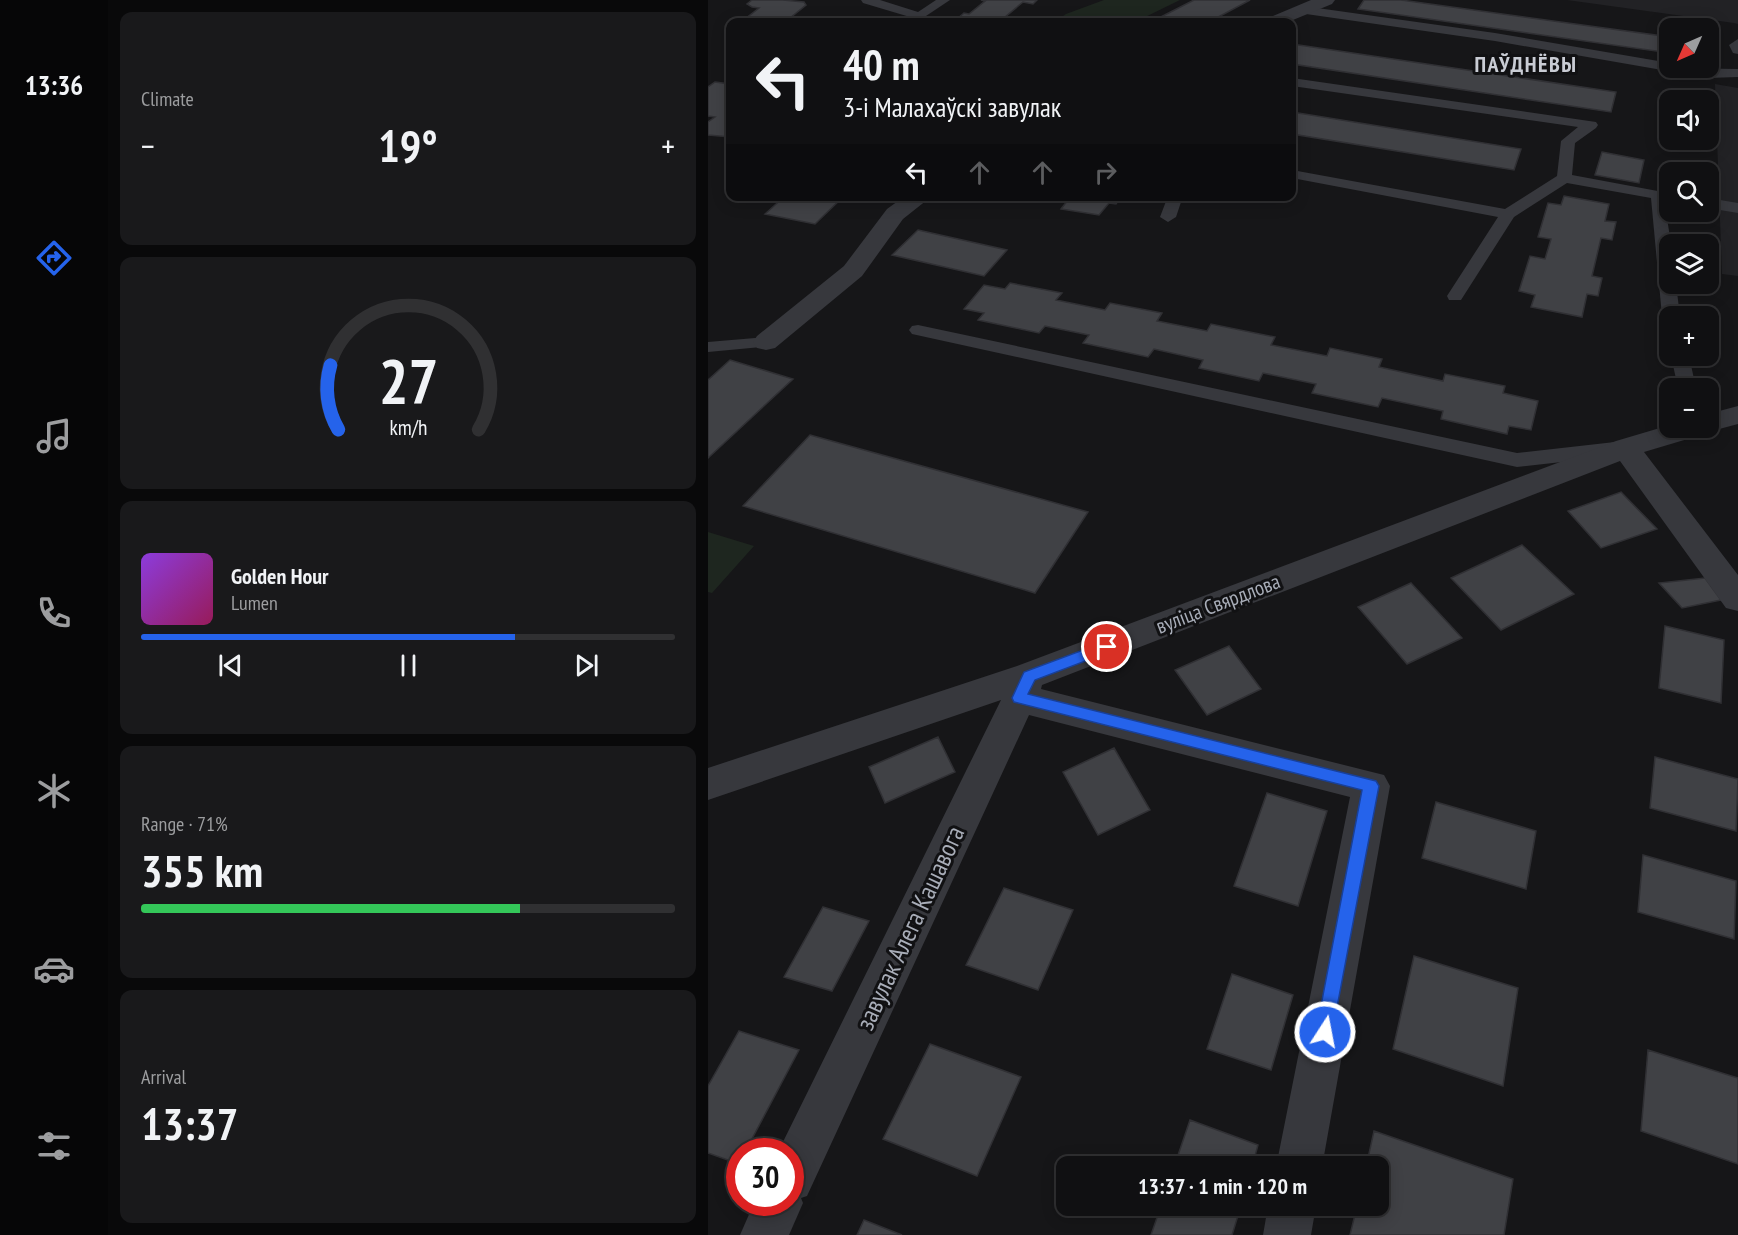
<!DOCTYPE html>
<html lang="en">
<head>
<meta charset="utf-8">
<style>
  body { margin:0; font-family:"PT Sans Narrow",sans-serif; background:#19191b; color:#f1f3f6; height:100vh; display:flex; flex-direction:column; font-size:22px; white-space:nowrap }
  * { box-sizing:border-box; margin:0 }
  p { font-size:20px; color:#9c9d9f }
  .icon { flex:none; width:33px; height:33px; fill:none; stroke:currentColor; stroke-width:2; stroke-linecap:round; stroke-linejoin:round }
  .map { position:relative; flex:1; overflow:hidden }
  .drawer { display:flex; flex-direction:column; gap:12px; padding:12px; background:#09090a; width:600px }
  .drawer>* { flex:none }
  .banner { position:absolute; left:18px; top:18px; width:570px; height:183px; border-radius:12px; box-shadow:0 3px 15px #0003,0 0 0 2px #303032; background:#101012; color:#f1f3f6; overflow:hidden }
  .needle { width:39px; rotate:225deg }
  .controls { position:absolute; left:951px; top:18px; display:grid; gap:12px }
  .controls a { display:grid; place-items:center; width:60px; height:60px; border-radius:12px; background:#101012; box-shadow:0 3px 15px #0003,0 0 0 2px #303032; font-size:30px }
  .speed { position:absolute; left:18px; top:1138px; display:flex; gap:12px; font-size:30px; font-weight:700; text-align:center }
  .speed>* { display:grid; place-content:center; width:78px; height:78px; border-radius:50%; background:#101012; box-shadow:0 3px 15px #0003,0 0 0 2px #303032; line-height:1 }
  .speed .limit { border:9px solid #d22; background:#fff; color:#111 }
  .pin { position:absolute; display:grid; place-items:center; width:51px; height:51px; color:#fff; margin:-26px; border:3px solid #fff; border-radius:50%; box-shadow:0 2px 6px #0007 }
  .me { position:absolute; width:66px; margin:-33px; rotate:11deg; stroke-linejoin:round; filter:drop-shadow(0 0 4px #0008) }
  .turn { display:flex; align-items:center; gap:21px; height:126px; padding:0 18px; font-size:27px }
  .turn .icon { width:78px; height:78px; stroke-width:2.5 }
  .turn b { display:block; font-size:42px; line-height:51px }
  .lanes { display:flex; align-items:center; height:57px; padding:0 18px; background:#0003; justify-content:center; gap:30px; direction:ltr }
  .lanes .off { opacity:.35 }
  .big { font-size:45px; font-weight:700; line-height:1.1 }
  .drawer .tile { flex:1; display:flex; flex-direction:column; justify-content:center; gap:9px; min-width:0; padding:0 21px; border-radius:12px; background:#19191b }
  .drawer .dial { align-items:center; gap:0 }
  .dial svg { height:156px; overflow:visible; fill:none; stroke:#303032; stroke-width:7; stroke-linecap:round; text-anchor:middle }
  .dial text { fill:#f1f3f6; stroke:none }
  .song { display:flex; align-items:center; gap:18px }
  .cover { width:72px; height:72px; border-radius:9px; background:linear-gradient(135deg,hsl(270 70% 55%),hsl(330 70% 35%)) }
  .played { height:6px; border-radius:3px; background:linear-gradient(90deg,#2563eb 70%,#303032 70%) }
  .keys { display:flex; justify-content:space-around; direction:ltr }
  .heat { display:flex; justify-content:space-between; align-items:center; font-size:33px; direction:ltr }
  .charge { height:9px; border-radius:4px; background:linear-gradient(90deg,#34c759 71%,#303032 0) }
  .trip { position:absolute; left:348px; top:1156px; width:333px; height:60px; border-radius:12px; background:#101012; box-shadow:0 3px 15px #0003,0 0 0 2px #303032; font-weight:700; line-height:60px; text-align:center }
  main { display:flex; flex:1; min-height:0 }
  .dock { display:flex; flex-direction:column; width:108px; justify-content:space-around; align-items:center; background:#060607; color:#9c9d9f }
  .dock .icon { width:42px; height:42px }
  .dock .on { color:#2563eb }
  .dock b { font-size:27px; color:#f1f3f6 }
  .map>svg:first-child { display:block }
</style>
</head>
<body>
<main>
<nav class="dock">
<b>13:36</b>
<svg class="icon on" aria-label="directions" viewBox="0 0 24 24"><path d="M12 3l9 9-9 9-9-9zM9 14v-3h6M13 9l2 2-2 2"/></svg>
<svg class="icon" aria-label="music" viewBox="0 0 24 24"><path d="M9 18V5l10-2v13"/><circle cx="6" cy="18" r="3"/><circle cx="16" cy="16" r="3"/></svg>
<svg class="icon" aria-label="phone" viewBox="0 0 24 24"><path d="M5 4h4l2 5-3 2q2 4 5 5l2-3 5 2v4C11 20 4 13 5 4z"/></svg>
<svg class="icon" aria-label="climate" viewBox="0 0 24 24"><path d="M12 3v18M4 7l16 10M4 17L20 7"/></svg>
<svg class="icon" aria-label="car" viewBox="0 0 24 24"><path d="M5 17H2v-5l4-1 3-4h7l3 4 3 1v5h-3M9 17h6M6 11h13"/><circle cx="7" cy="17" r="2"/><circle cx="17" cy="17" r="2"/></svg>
<svg class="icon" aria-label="filters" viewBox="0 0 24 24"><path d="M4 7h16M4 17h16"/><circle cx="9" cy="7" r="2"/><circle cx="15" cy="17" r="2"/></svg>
</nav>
<section class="drawer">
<div class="tile"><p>Climate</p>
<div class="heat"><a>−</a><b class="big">19°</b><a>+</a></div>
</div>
<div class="tile dial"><svg viewBox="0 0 100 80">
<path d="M14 69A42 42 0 1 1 86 69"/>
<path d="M14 69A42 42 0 0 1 10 36" stroke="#2563eb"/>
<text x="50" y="56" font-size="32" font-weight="700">27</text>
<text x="50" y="72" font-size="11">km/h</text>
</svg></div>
<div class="tile">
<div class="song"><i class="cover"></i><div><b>Golden Hour</b><p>Lumen</p></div></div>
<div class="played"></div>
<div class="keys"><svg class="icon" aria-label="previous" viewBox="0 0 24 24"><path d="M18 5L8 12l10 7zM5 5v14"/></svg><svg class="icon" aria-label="pause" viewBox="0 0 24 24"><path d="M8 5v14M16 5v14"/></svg><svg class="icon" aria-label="next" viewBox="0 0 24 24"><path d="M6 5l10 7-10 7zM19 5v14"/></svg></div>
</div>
<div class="tile"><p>Range · 71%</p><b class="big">355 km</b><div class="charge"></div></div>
<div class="tile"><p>Arrival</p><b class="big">13:37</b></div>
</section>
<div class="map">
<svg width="1030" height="1235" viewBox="0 0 1030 1235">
  <rect width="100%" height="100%" fill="#161618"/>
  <path fill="#222225" d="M 859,0 L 1030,0 L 1030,24 L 1026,23 Z
    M 1007,84 L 1030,88 L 1030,276 L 1014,274 Z"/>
  <path fill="#1e261f" d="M 396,0 L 472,0 L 427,22 L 346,22 L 358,14 Z
    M 0,532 L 46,546 L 4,593 L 0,592 Z"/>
  <path fill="#404145" stroke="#303034" stroke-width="1.5" d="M 44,0 L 75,0 L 96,2 L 98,5 L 77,22 L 45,22 L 48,20 L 37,19 L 51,8 L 44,7 L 39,4 Z
    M 329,0 L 325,4 L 315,2 L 291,22 L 254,22 L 256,20 L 249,19 L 256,13 L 261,14 L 277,1 L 273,0 Z
    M 486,0 L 542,0 L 501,22 L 443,22 Z
    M 656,0 L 693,0 L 962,37 L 962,53 L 650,9 Z
    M 584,44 L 908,92 L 903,112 L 584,64 Z
    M 7,82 L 22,84 L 22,137 L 0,135 L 0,122 L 7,117 L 0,116 L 0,87 Z
    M 584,112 L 813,149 L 806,170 L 584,134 Z
    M 894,152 L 936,160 L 931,183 L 887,175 Z
    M 77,196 L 136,196 L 107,224 L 57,214 Z
    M 363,196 L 413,196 L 408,204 L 401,203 L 391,215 L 353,209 Z
    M 856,196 L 901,204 L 897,221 L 908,222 L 904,240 L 893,238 L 884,276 L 894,278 L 890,296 L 879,294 L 874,317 L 823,307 L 827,295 L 811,291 L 822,256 L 837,259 L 843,239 L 830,237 L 840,203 L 853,205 Z
    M 210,230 L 299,250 L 276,276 L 184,255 Z
    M 302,283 L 354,293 L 348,300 L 397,310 L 402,303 L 454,313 L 449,321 L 499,331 L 503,324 L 567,337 L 563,345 L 619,356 L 622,348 L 674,359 L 671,367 L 735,381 L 737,374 L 797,386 L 795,393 L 830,401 L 823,430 L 801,426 L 799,434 L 733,419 L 735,411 L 674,398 L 670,407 L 604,393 L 608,384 L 555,373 L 551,381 L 491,368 L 495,360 L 446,349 L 440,357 L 375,343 L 381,335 L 337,326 L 331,333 L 270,320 L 276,313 L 256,309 L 276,285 L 297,289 Z
    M 22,360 L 85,379 L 0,458 L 0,380 Z
    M 102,435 L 380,512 L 327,593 L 35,506 Z
    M 913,492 L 949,529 L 893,548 L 860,511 Z
    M 814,545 L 866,594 L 793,630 L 743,578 Z
    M 997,578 L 1013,600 L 974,608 L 951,583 Z
    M 703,583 L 754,638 L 699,664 L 650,607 Z
    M 957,626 L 1016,640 L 1013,703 L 951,688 Z
    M 521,646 L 553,689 L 499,715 L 467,670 Z
    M 230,737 L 247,772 L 177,803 L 161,767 Z
    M 406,748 L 442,810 L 390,835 L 355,772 Z
    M 947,757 L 1030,779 L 1028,831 L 942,808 Z
    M 559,793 L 619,811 L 590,906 L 526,886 Z
    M 728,802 L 828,831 L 818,889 L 714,858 Z
    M 935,855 L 1028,881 L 1026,939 L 930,912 Z
    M 296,888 L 365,910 L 330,990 L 258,965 Z
    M 115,907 L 161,921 L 124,991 L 76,977 Z
    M 706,956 L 810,988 L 795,1086 L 685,1049 Z
    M 524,974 L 585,995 L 563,1070 L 499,1049 Z
    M 31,1031 L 91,1050 L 37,1152 L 32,1152 L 31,1164 L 0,1153 L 0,1086 Z
    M 222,1044 L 313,1077 L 269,1176 L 175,1139 Z
    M 940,1050 L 1030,1078 L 1030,1164 L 933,1131 Z
    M 482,1120 L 550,1145 L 544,1167 L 466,1167 Z
    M 666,1131 L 805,1179 L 796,1235 L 642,1235 L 649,1206 L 670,1206 L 670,1167 L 658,1167 Z
    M 453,1206 L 533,1206 L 524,1235 L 443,1235 Z
    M 156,1220 L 194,1235 L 149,1235 Z"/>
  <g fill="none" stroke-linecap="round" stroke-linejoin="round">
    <path fill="#37383d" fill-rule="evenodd" d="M 153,0 L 172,0 L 210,12 L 228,0 L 242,0 L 212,20 L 155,3 Z
      M 595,6 L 787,33 L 962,63 L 962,68 L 1030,69 L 1030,77 L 1000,78 L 787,41 L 591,13 L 589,10 Z
      M 1030,39 L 1030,54 L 1025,53 L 1021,45 Z
      M 584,78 L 888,122 L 890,125 L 888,128 L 867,143 L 864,175 L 955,192 L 963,244 L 962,244 L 962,284 L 968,284 L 972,316 L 962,316 L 962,321 L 954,316 L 943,198 L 859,183 L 806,217 L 753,300 L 741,300 L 739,296 L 790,217 L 584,178 L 584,170 L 797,209 L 849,176 L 853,141 L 870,127 L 584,86 Z
      M 460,196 L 475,196 L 468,217 L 460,222 L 452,217 Z
      M 1000,198 L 1030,203 L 1030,213 L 1000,208 Z
      M 210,325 L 809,453 L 907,442 L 914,444 L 917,449 L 914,454 L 907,456 L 809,467 L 204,334 L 201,330 L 204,326 Z
      M 58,337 L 64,338 L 67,342 L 64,346 L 0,352 L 0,342 Z
      M 963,356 L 981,356 L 988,388 L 970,388 Z"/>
    <path fill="#37383d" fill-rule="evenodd" d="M 603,0 L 627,0 L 624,4 L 580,22 L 557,22 L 560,18 Z
      M 197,196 L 224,196 L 195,219 L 154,276 L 67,348 L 58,350 L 49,348 L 45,342 L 49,336 L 136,266 L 179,209 Z
      M 1030,406 L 1030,424 L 1000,432 L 995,431 L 993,435 L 936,452 L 1030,575 L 1030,611 L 1018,608 L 912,461 L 334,685 L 333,689 L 676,775 L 682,786 L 614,1167 L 568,1167 L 642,797 L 321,715 L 99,1196 L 93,1198 L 95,1203 L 81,1235 L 32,1235 L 46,1203 L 82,1203 L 82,1152 L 70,1152 L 293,700 L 0,800 L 0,768 L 309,666 L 908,441 L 962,425 L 962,428 L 1000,428 L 1000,414 Z
      M 560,1206 L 608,1206 L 603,1235 L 555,1235 Z"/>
  </g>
  <path fill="#2563eb" stroke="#184099" stroke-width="1.5" d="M 399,641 L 406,647 L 404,651 L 327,680 L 320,694 L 668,781 L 671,786 L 623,1039 L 617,1041 L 610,1039 L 608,1032 L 654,790 L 306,702 L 304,698 L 316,672 Z"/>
  <g text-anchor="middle" stroke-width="6" stroke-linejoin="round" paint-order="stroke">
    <g font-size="21" fill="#a8adb8" stroke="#111113">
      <text transform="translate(510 604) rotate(-21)" y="7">вуліца Свярдлова</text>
    </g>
    <g font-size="22" font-weight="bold" letter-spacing="1.5" fill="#c9ccd4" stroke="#111113">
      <text x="818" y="72">ПАЎДНЁВЫ</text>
    </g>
    <g font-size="26" fill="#a8adb8" stroke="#111113">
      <text transform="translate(202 928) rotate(-65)" y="9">завулак Алега Кашавога</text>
    </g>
  </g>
</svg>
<div class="controls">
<a><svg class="needle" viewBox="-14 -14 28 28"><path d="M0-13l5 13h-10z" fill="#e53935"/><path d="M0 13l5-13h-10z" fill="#9c9d9f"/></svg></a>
<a><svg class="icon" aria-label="sound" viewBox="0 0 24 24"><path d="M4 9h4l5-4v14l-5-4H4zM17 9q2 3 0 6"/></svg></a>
<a><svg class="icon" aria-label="search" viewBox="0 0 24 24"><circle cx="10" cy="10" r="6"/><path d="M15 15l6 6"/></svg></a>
<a><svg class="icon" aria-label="layers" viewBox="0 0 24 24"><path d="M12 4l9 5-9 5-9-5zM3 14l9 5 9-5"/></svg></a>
<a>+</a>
<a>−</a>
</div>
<div class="speed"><div class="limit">30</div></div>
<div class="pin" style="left:399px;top:647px;background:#d93025"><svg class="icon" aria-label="arrive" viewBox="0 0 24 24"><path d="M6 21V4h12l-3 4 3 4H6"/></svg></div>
<svg class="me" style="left:617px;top:1032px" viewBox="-20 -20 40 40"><circle r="17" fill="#2563eb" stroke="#fff" stroke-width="3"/><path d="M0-11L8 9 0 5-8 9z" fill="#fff"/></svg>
<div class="trip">13:37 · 1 min · 120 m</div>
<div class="banner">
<div class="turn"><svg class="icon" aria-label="left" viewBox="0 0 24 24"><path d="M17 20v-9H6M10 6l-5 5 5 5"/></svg><div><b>40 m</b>3-і Малахаўскі завулак</div></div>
<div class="lanes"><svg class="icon" aria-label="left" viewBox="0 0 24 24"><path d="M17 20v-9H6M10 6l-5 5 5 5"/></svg><svg class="icon off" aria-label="ahead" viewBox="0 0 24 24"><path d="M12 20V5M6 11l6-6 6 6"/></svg><svg class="icon off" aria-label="ahead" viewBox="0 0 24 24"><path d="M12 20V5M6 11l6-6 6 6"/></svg><svg class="icon off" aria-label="right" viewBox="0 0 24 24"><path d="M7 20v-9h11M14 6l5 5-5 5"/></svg></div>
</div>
</div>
</main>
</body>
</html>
